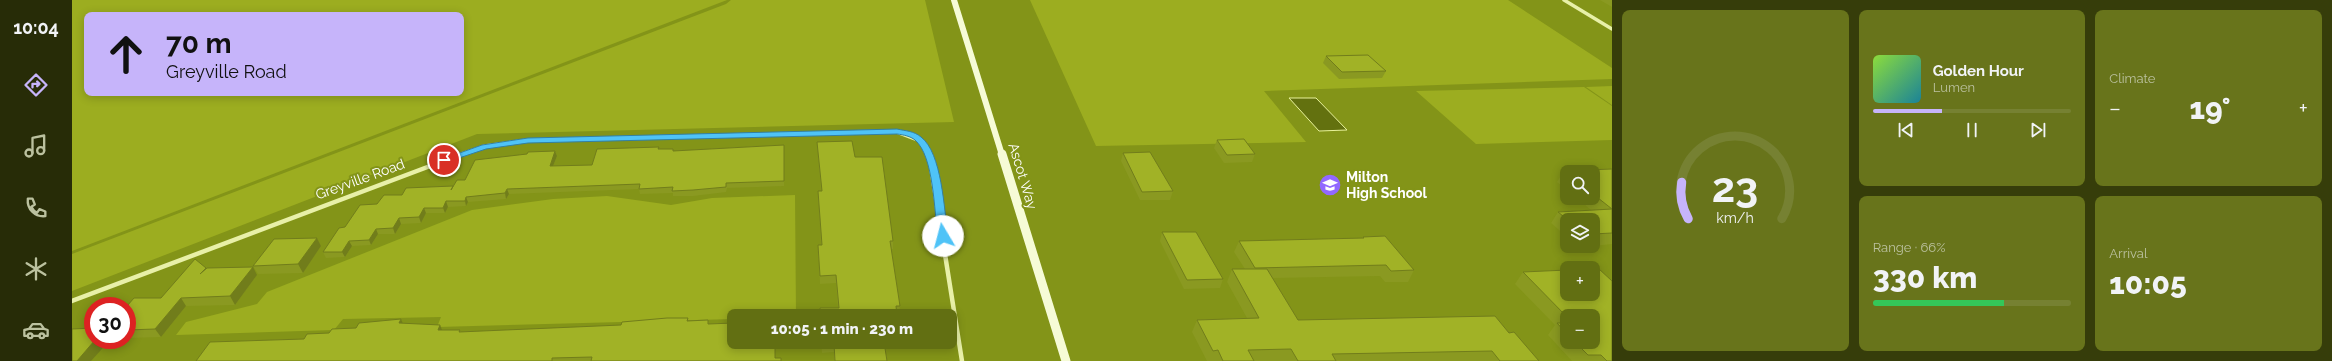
<!DOCTYPE html>
<html lang="en">
<head>
<meta charset="utf-8">
<style>
  body { margin:0; font-family:Raleway,sans-serif; background:#68741b; color:#f1f3f6; height:100vh; display:flex; flex-direction:column; font-size:15px; white-space:nowrap }
  * { box-sizing:border-box; margin:0 }
  p { font-size:13px; color:#bbc19f }
  .icon { flex:none; width:22px; height:22px; fill:none; stroke:currentColor; stroke-width:2; stroke-linecap:round; stroke-linejoin:round }
  .map { position:relative; flex:1; overflow:hidden }
  .sheet { display:flex; flex-direction:column; gap:10px; padding:10px; background:#363d0a; width:720px }
  .sheet>* { flex:none }
  .banner { position:absolute; left:12px; top:12px; width:380px; height:84px; border-radius:8px; box-shadow:0 2px 10px #0003; background:#c6b4fa; color:#111; overflow:hidden }
  .tools { position:absolute; left:1488px; top:165px; display:grid; gap:8px }
  .tools a { display:grid; place-items:center; width:40px; height:40px; border-radius:8px; background:#626f12; box-shadow:0 2px 10px #0003; font-size:20px }
  .speed { position:absolute; left:12px; top:297px; display:flex; gap:8px; font-size:20px; font-weight:700; text-align:center }
  .speed>* { display:grid; place-content:center; width:52px; height:52px; border-radius:50%; background:#626f12; box-shadow:0 2px 10px #0003; line-height:1 }
  .speed .limit { border:6px solid #d22; background:#fff; color:#111 }
  .pin { position:absolute; display:grid; place-items:center; width:34px; height:34px; color:#fff; margin:-17px; border:2px solid #fff; border-radius:50%; box-shadow:0 1px 4px #0007 }
  .me { position:absolute; width:44px; margin:-22px; rotate:352deg; stroke-linejoin:round; filter:drop-shadow(0 0 3px #0008) }
  .turn { display:flex; align-items:center; gap:14px; height:84px; padding:0 16px; font-size:18px }
  .turn .icon { width:52px; height:52px; stroke-width:2.5 }
  .turn b { display:block; font-size:28px; line-height:34px }
  .big { font-size:30px; font-weight:800; line-height:1.1 }
  .sheet .widget { flex:1; display:flex; flex-direction:column; justify-content:center; gap:6px; min-width:0; padding:0 14px; border-radius:8px; background:#68741b }
  .sheet .dial { align-items:center; gap:0 }
  .dial svg { height:104px; overflow:visible; fill:none; stroke:#768132; stroke-width:7; stroke-linecap:round; text-anchor:middle }
  .dial text { fill:#f1f3f6; stroke:none }
  .song { display:flex; align-items:center; gap:12px }
  .cover { width:48px; height:48px; border-radius:6px; background:linear-gradient(135deg,hsl(90 70% 55%),hsl(190 70% 35%)) }
  .played { height:4px; border-radius:2px; background:linear-gradient(90deg,#c6b4fa 35%,#768132 35%) }
  .keys { display:flex; justify-content:space-around; direction:ltr }
  .heat { display:flex; justify-content:space-between; align-items:center; font-size:22px; direction:ltr }
  .charge { height:6px; border-radius:3px; background:linear-gradient(90deg,#34c759 66%,#768132 0) }
  .sheet .tiles { flex:1; display:grid; gap:10px; grid-template-columns:repeat(3,1fr) }
  .widget:first-child { grid-row:span 2 }
  .trip { position:absolute; left:655px; top:309px; width:230px; height:40px; border-radius:8px; background:#626f12; box-shadow:0 2px 10px #0003; font-weight:800; line-height:40px; text-align:center }
  main { display:flex; flex:1; min-height:0 }
  .dock { display:flex; flex-direction:column; width:72px; justify-content:space-around; align-items:center; background:#272c07; color:#bbc19f }
  .dock .icon { width:28px; height:28px }
  .dock .selected { color:#c6b4fa }
  .dock b { font-size:18px; color:#f1f3f6 }
  .map>svg:first-child { display:block }
</style>
</head>
<body>
<main>
<nav class="dock">
<b>10:04</b>
<svg class="icon selected" aria-label="directions" viewBox="0 0 24 24"><path d="M12 3l9 9-9 9-9-9zM9 14v-3h6M13 9l2 2-2 2"/></svg>
<svg class="icon" aria-label="music" viewBox="0 0 24 24"><path d="M9 18V5l10-2v13"/><circle cx="6" cy="18" r="3"/><circle cx="16" cy="16" r="3"/></svg>
<svg class="icon" aria-label="phone" viewBox="0 0 24 24"><path d="M5 4h4l2 5-3 2q2 4 5 5l2-3 5 2v4C11 20 4 13 5 4z"/></svg>
<svg class="icon" aria-label="climate" viewBox="0 0 24 24"><path d="M12 3v18M4 7l16 10M4 17L20 7"/></svg>
<svg class="icon" aria-label="car" viewBox="0 0 24 24"><path d="M5 17H2v-5l4-1 3-4h7l3 4 3 1v5h-3M9 17h6M6 11h13"/><circle cx="7" cy="17" r="2"/><circle cx="17" cy="17" r="2"/></svg>
</nav>
<div class="map">
<svg width="1540" height="361" viewBox="0 0 1540 361">
  <rect width="100%" height="100%" fill="#839418"/>
  <path fill="#9cad20" fill-rule="evenodd" d="M 0,0 L 655,0 L 0,251 ZM 15,15 L 389,15 L 389,93 L 15,93 Z
    M 659,0 L 853,0 L 882,122 L 405,134 L 0,291 L 0,254 L 654,4 Z
    M 958,0 L 1436,0 L 1540,68 L 1540,79 L 1192,91 L 1234,142 L 1024,146 Z
    M 1540,86 L 1540,105 L 1514,87 Z
    M 1512,87 L 1540,106 L 1540,140 L 1404,144 L 1344,91 Z
    M 723,195 L 724,316 L 662,316 L 662,319 L 365,327 L 369,317 L 271,319 L 262,330 L 104,335 L 114,322 L 185,304 L 195,292 L 400,210 L 481,199 L 535,196 L 599,205 L 640,198 Z"/>
  <path fill="#63710f" stroke="#e9f39b" d="M 1217,98 L 1244,98 L 1275,130 L 1247,131 Z"/>
  <g fill="none" stroke-linecap="round" stroke-linejoin="round">
    <path stroke="#e8f0a8" stroke-width="3.5" d="M 1492,0 L 1540,29
      M 387,155 L 413,146 L 456,140 L 825,132 L 846,140 L 858,155"/>
    <path stroke="#e8f0a8" stroke-width="4.5" d="M 857,154 L 890,361
      M 0,301 L 390,154"/>
    <path stroke="#f6fbd6" stroke-width="6" d="M 882,0 L 930,155"/>
    <path stroke="#f6fbd6" stroke-width="9" d="M 930,154 L 994,361"/>
  </g>
  <path fill="#8a9921" fill-rule="evenodd" d="M 1528,0 L 1540,0 L 1540,7 Z
    M 1254,56 L 1314,71 L 1310,78 L 1267,79 L 1251,63 Z
    M 1145,140 L 1183,154 L 1180,162 L 1152,163 L 1142,148 Z
    M 745,142 L 783,157 L 821,241 L 821,249 L 819,249 L 828,306 L 827,314 L 825,314 L 825,316 L 748,316 L 748,308 L 766,308 L 764,283 L 748,284 L 746,245 L 749,245 L 746,191 L 749,191 Z
    M 712,145 L 712,186 L 655,188 L 654,192 L 621,196 L 601,196 L 601,193 L 568,194 L 567,189 L 437,194 L 434,199 L 396,202 L 394,206 L 376,207 L 373,213 L 354,213 L 349,223 L 329,224 L 323,234 L 306,234 L 299,245 L 280,246 L 273,257 L 254,258 L 251,252 L 273,227 L 305,204 L 330,195 L 381,186 L 393,180 L 483,151 L 485,156 L 481,166 L 520,165 L 587,149 L 601,149 L 602,151 Z
    M 1051,153 L 1101,191 L 1098,200 L 1068,200 L 1049,161 Z
    M 1540,169 L 1540,244 L 1521,246 L 1521,220 L 1495,220 L 1495,237 L 1479,223 L 1486,212 L 1519,210 L 1505,198 L 1521,198 L 1521,172 L 1495,172 L 1495,190 L 1485,182 L 1492,171 Z
    M 1090,232 L 1151,279 L 1148,288 L 1112,289 L 1088,241 Z
    M 1291,237 L 1342,270 L 1336,282 L 1313,282 L 1308,276 L 1201,278 L 1226,320 L 1437,333 L 1467,361 L 1135,361 L 1120,332 L 1125,320 L 1175,318 L 1155,282 L 1160,269 L 1173,269 L 1162,252 L 1167,241 L 1290,238 Z
    M 245,238 L 249,246 L 231,273 L 186,274 L 181,266 Z
    M 134,268 L 134,269 L 185,275 L 163,305 L 114,306 L 89,337 L 55,338 L 55,306 L 89,298 Z
    M 1521,269 L 1527,269 L 1540,281 L 1540,361 L 1500,361 L 1476,335 L 1483,325 L 1443,284 L 1451,272 L 1495,270 L 1495,294 L 1521,294 ZM 1495,316 L 1521,316 L 1521,342 L 1495,342 Z
    M 616,318 L 616,321 L 636,320 L 637,324 L 709,361 L 124,361 L 284,328 L 329,319 L 331,324 L 368,325 L 370,330 L 388,330 L 389,332 L 549,325 Z
    M 749,342 L 827,342 L 827,347 L 813,348 L 815,361 L 762,361 L 762,352 L 750,353 Z"/>
  <path fill="#717d1b" d="M 483,151 L 485,156 L 479,171 L 478,166 Z
    M 435,189 L 437,194 L 434,199 L 433,193 Z
    M 394,197 L 396,202 L 394,206 L 393,201 Z
    M 374,201 L 376,207 L 373,213 L 371,208 Z
    M 352,208 L 354,213 L 349,223 L 347,217 Z
    M 327,218 L 329,224 L 323,234 L 321,228 Z
    M 304,229 L 306,234 L 299,245 L 297,240 Z
    M 245,238 L 249,246 L 231,273 L 226,264 Z
    M 277,241 L 280,246 L 273,257 L 270,252 Z
    M 181,267 L 185,275 L 163,305 L 158,296 Z
    M 109,298 L 114,306 L 89,337 L 83,329 Z
    M 329,319 L 332,326 L 327,323 Z
    M 368,325 L 371,332 L 366,330 Z
    M 23,340 L 38,340 L 19,361 L 5,361 Z"/>
  <path fill="#a1b226" stroke="#717d1b" d="M 1296,55 L 1314,71 L 1270,72 L 1254,56 Z
    M 1172,139 L 1183,154 L 1155,155 L 1145,140 Z
    M 780,141 L 783,157 L 810,157 L 821,241 L 818,241 L 828,306 L 824,306 L 825,316 L 748,316 L 748,308 L 767,308 L 764,275 L 748,276 L 746,245 L 750,245 L 746,191 L 750,191 L 745,142 Z
    M 712,145 L 712,181 L 654,183 L 654,187 L 621,190 L 600,191 L 601,187 L 567,189 L 568,184 L 435,189 L 433,193 L 394,197 L 393,201 L 374,201 L 371,208 L 352,208 L 347,217 L 327,218 L 321,228 L 304,229 L 297,240 L 277,241 L 270,252 L 251,252 L 267,228 L 273,227 L 288,205 L 305,204 L 312,195 L 330,195 L 334,188 L 381,186 L 379,190 L 385,180 L 393,180 L 403,160 L 455,154 L 456,152 L 483,151 L 478,166 L 520,165 L 525,149 L 587,147 L 586,149 L 601,149 L 601,151 Z
    M 1078,152 L 1101,191 L 1070,192 L 1051,153 Z
    M 1540,169 L 1540,209 L 1521,194 L 1521,172 L 1495,172 L 1495,173 L 1492,171 Z
    M 1540,209 L 1540,233 L 1521,234 L 1521,220 L 1496,220 L 1486,212 Z
    M 1090,232 L 1124,232 L 1151,279 L 1115,280 Z
    M 1313,236 L 1342,270 L 1319,271 L 1314,265 L 1183,268 L 1167,241 L 1292,238 L 1291,237 Z
    M 245,238 L 226,264 L 181,266 L 202,239 Z
    M 123,259 L 134,268 L 128,274 L 135,268 L 181,267 L 158,296 L 109,298 L 83,329 L 55,330 L 55,306 L 62,298 L 89,298 Z
    M 1160,269 L 1195,269 L 1226,320 L 1423,316 L 1437,333 L 1442,332 L 1467,361 L 1428,361 L 1420,351 L 1260,354 L 1264,361 L 1226,361 L 1219,349 L 1176,350 L 1182,361 L 1151,361 L 1146,350 L 1141,351 L 1125,320 L 1187,318 Z
    M 1521,269 L 1527,269 L 1540,281 L 1540,361 L 1535,361 L 1529,355 L 1516,355 L 1503,342 L 1521,342 L 1521,316 L 1495,316 L 1495,317 L 1451,272 L 1495,270 L 1495,294 L 1521,294 Z
    M 595,318 L 616,318 L 615,321 L 636,320 L 636,324 L 662,323 L 662,342 L 703,342 L 703,358 L 709,358 L 709,361 L 519,361 L 520,357 L 480,358 L 480,361 L 124,361 L 138,342 L 232,339 L 235,334 L 257,333 L 260,329 L 284,328 L 287,323 L 329,319 L 327,323 L 368,325 L 366,330 L 388,330 L 387,332 L 549,325 L 550,322 Z
    M 1485,323 L 1495,323 L 1495,334 Z
    M 21,328 L 21,340 L 23,340 L 5,361 L 0,361 L 0,329 Z
    M 750,342 L 812,342 L 815,361 L 763,361 L 762,344 L 750,345 Z"/>
  <path fill="#4fc3f7" stroke="#337fa1" d="M 825,129 C 834,131 842,131 849,137 C 870,153 872,209 876,236 L 874,238 L 867,238 L 866,236 C 862,212 862,156 843,140 C 838,136 832,135 825,134 L 456,143 L 414,149 L 372,163 L 368,160 L 410,145 L 456,138 Z"/>
  <defs>
    <g id="school-disc" transform="scale(1.15)"><circle r="9.5" fill="#9268ff" stroke="#839418"/><path d="M0-5L7-2L0 1L-7-2ZM-4 1L0 2.5L4 1V4Q0 6-4 4Z" fill="#fff"/></g>
  </defs>
  <g fill-rule="evenodd">
    <use href="#school-disc" x="1258" y="185"/>
  </g>
  <g text-anchor="middle" stroke-width="4" stroke-linejoin="round" paint-order="stroke">
    <g font-size="14" fill="#fff" stroke="#839418">
      <text transform="translate(951 176) rotate(73)" y="5">Ascot Way</text>
      <text transform="translate(288 179) rotate(-20)" y="5">Greyville Road</text>
    </g>
    <g font-size="14" font-weight="bold" fill="#fff" stroke="#839418" text-anchor="start">
      <text x="1274" y="182">Milton<tspan x="1274" dy="16">High School</tspan></text>
    </g>
  </g>
</svg>
<div class="tools">
<a><svg class="icon" aria-label="search" viewBox="0 0 24 24"><circle cx="10" cy="10" r="6"/><path d="M15 15l6 6"/></svg></a>
<a><svg class="icon" aria-label="layers" viewBox="0 0 24 24"><path d="M12 4l9 5-9 5-9-5zM3 14l9 5 9-5"/></svg></a>
<a>+</a>
<a>−</a>
</div>
<div class="speed"><div class="limit">30</div></div>
<div class="pin" style="left:372px;top:160px;background:#d93025"><svg class="icon" aria-label="arrive" viewBox="0 0 24 24"><path d="M6 21V4h12l-3 4 3 4H6"/></svg></div>
<svg class="me" style="left:871px;top:236px" viewBox="-20 -20 40 40"><circle r="19" fill="#fff"/><path d="M0-13L10 11 0 6-10 11z" fill="#4fc3f7"/></svg>
<div class="trip">10:05 · 1 min · 230 m</div>
<div class="banner">
<div class="turn"><svg class="icon" aria-label="ahead" viewBox="0 0 24 24"><path d="M12 20V5M6 11l6-6 6 6"/></svg><div><b>70 m</b>Greyville Road</div></div>
</div>
</div>
<section class="sheet">
<div class="tiles">
<div class="widget dial"><svg viewBox="0 0 100 80">
<path d="M14 69A42 42 0 1 1 86 69"/>
<path d="M14 69A42 42 0 0 1 9 41" stroke="#c6b4fa"/>
<text x="50" y="56" font-size="32" font-weight="700">23</text>
<text x="50" y="72" font-size="11">km/h</text>
</svg></div>
<div class="widget">
<div class="song"><i class="cover"></i><div><b>Golden Hour</b><p>Lumen</p></div></div>
<div class="played"></div>
<div class="keys"><svg class="icon" aria-label="previous" viewBox="0 0 24 24"><path d="M18 5L8 12l10 7zM5 5v14"/></svg><svg class="icon" aria-label="pause" viewBox="0 0 24 24"><path d="M8 5v14M16 5v14"/></svg><svg class="icon" aria-label="next" viewBox="0 0 24 24"><path d="M6 5l10 7-10 7zM19 5v14"/></svg></div>
</div>
<div class="widget"><p>Climate</p>
<div class="heat"><a>−</a><b class="big">19°</b><a>+</a></div>
</div>
<div class="widget"><p>Range · 66%</p><b class="big">330 km</b><div class="charge"></div></div>
<div class="widget"><p>Arrival</p><b class="big">10:05</b></div>
</div>
</section>
</main>
</body>
</html>
